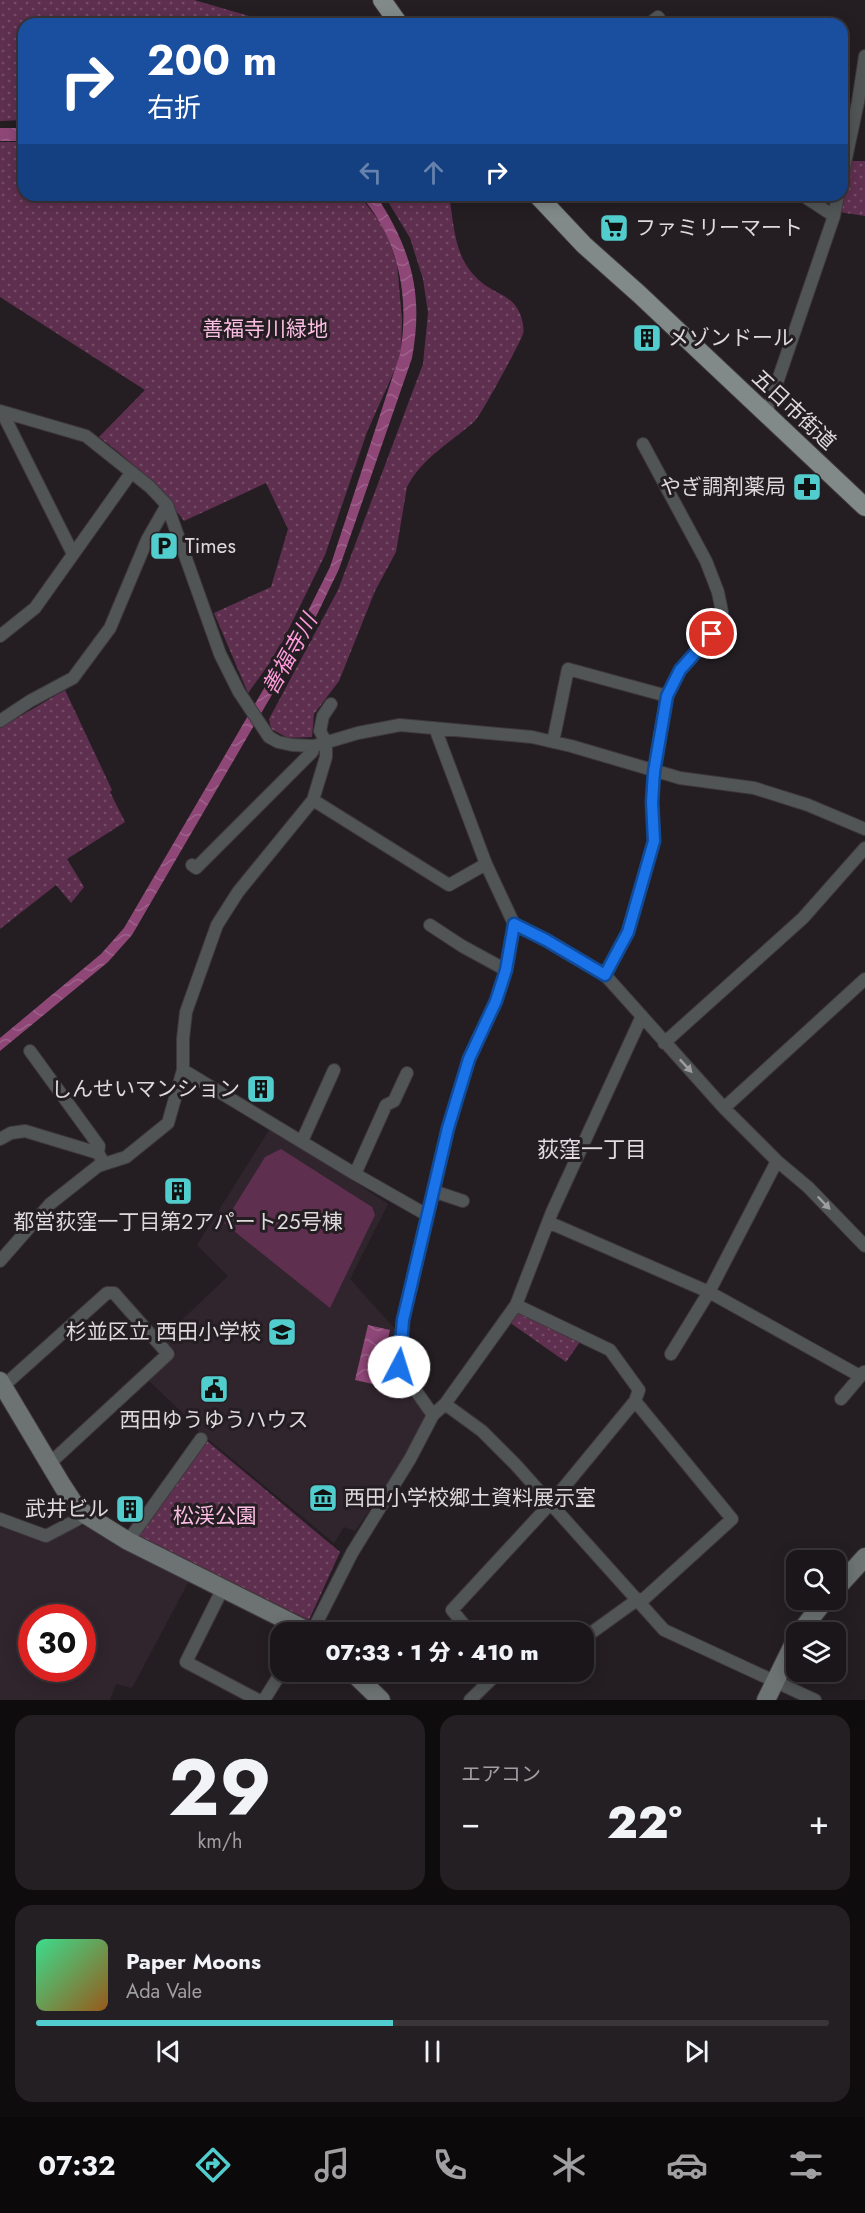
<!DOCTYPE html>
<html lang="ja">
<head>
<meta charset="utf-8">
<style>
  body { margin:0; font-family:Jost,"Noto Sans JP",sans-serif; background:#241f23; color:#f1f3f6; height:100vh; display:flex; flex-direction:column; font-size:22px; white-space:nowrap }
  * { box-sizing:border-box; margin:0 }
  p { font-size:20px; color:#a09fa2 }
  .icon { flex:none; width:33px; height:33px; fill:none; stroke:currentColor; stroke-width:2; stroke-linecap:round; stroke-linejoin:round }
  .map { position:relative; height:1700px; overflow:hidden }
  .drawer { display:flex; flex-direction:column; gap:15px; padding:15px; background:#0f0c0e; flex:1 }
  .drawer>* { flex:none }
  .guide { position:absolute; left:18px; top:18px; width:830px; height:183px; border-radius:18px; box-shadow:0 3px 15px #0003,0 0 0 2px #393539; background:#1a4fa0; color:#fff; overflow:hidden }
  .buttons { position:absolute; left:786px; top:1550px; display:grid; gap:12px }
  .buttons a { display:grid; place-items:center; width:60px; height:60px; border-radius:12px; background:#1b161a; box-shadow:0 3px 15px #0003,0 0 0 2px #393539; font-size:30px }
  .speed { position:absolute; left:18px; top:1604px; display:flex; gap:12px; font-size:30px; font-weight:700; text-align:center }
  .speed>* { display:grid; place-content:center; width:78px; height:78px; border-radius:50%; background:#1b161a; box-shadow:0 3px 15px #0003,0 0 0 2px #393539; line-height:1 }
  .speed .limit { border:9px solid #d22; background:#fff; color:#111 }
  .pin { position:absolute; display:grid; place-items:center; width:51px; height:51px; color:#fff; margin:-26px; border:3px solid #fff; border-radius:50%; box-shadow:0 2px 6px #0007 }
  .me { position:absolute; width:66px; margin:-33px; rotate:5deg; stroke-linejoin:round; filter:drop-shadow(0 0 4px #0008) }
  .turn { display:flex; align-items:center; gap:21px; height:126px; padding:0 30px; font-size:27px }
  .turn .icon { width:78px; height:78px; stroke-width:2.5 }
  .turn b { display:block; font-size:42px; line-height:51px }
  .lanes { display:flex; align-items:center; height:57px; padding:0 30px; background:#0003; justify-content:center; gap:30px; direction:ltr }
  .lanes .off { opacity:.35 }
  .big { font-size:45px; font-weight:800; line-height:1.1 }
  .drawer .tile { flex:1; display:flex; flex-direction:column; justify-content:center; gap:9px; min-width:0; padding:0 21px; border-radius:18px; background:#241f23 }
  .drawer .dial { align-items:center; gap:0 }
  .dial b { font-size:78px; line-height:1 }
  .song { display:flex; align-items:center; gap:18px }
  .cover { width:72px; height:72px; border-radius:9px; background:linear-gradient(135deg,hsl(150 70% 55%),hsl(30 70% 35%)) }
  .played { height:6px; border-radius:3px; background:linear-gradient(90deg,#52cdcd 45%,#393539 45%) }
  .keys { display:flex; justify-content:space-around; direction:ltr }
  .heat { display:flex; justify-content:space-between; align-items:center; font-size:33px; direction:ltr }
  .drawer .tiles { flex:1; display:grid; gap:15px; grid-template-columns:1fr 1fr }
  .tile:last-child { grid-column:span 2 }
  .trip { position:absolute; left:270px; top:1622px; width:324px; height:60px; border-radius:18px; background:#1b161a; box-shadow:0 3px 15px #0003,0 0 0 2px #393539; font-weight:800; line-height:60px; text-align:center }
  .tab-bar { display:flex; height:96px; justify-content:space-around; align-items:center; background:#0b090a; color:#a09fa2 }
  .tab-bar .icon { width:42px; height:42px }
  .tab-bar .active { color:#52cdcd }
  .tab-bar b { font-size:27px; color:#f1f3f6 }
  .map>svg:first-child { display:block }
</style>
</head>
<body>
<div class="map">
<svg width="865" height="1700" viewBox="0 0 865 1700">
  <defs>
    <pattern id="park-dots" width="8" height="8" patternUnits="userSpaceOnUse" patternTransform="scale(1.5)"><rect width="8" height="8" fill="#5f2f4f"/><path d="M2 2h.1M6 6h.1" fill="none" stroke="#764d68" stroke-width="1.8" stroke-linecap="round"/></pattern>
    <pattern id="water-waves" width="16" height="10" patternUnits="userSpaceOnUse" patternTransform="scale(1.5)"><rect width="16" height="10" fill="#8f4778"/><path d="M0 5q4-4 8 0t8 0" fill="none" stroke="#9e618b"/></pattern>
  </defs>
  <rect width="100%" height="100%" fill="#241e22"/>
  <path fill="#31252d" fill-rule="evenodd" d="M 271,1127 L 388,1204 L 350,1279 L 395,1329 L 395,1365 L 428,1413 L 389,1482 L 355,1531 L 344,1527 L 334,1543 L 199,1432 L 191,1421 L 148,1380 L 176,1352 L 164,1340 L 166,1335 L 228,1276 L 197,1245 Z
    M 88,1525 L 190,1579 L 132,1688 L 116,1684 L 110,1700 L 0,1700 L 0,1527 L 45,1542 L 67,1530 ZM 32,1617 L 82,1617 L 82,1668 L 32,1668 Z"/>
  <path fill="url(#park-dots)" d="M 0,0 L 194,0 L 277,24 L 24,24 L 24,120 L 0,121 Z
    M 0,142 L 24,142 L 24,195 L 359,195 L 384,227 L 397,264 L 402,319 L 401,356 L 367,432 L 325,555 L 277,653 L 248,693 L 214,613 L 271,587 L 288,529 L 266,483 L 184,521 C 161,489 130,460 99,437 L 145,390 L 0,297 Z
    M 849,161 L 865,161 L 865,216 L 839,212 Z
    M 384,195 L 449,195 C 455,231 454,265 488,287 C 499,294 510,297 517,308 C 521,314 525,327 523,334 C 519,345 481,415 475,421 C 451,442 421,459 407,487 L 396,552 L 375,591 L 339,681 L 314,714 L 312,737 L 288,738 L 271,729 L 269,719 L 338,590 L 423,364 L 428,313 L 423,279 L 410,238 Z
    M 65,690 L 112,790 L 110,792 L 125,822 L 67,859 L 84,887 L 71,903 L 56,885 L 0,929 L 0,728 Z
    M 516,1308 L 582,1339 L 566,1362 L 509,1322 Z
    M 206,1440 L 340,1552 L 309,1620 L 136,1537 Z"/>
  <path fill="#5f2f4f" d="M 281,1149 L 372,1207 L 375,1215 L 330,1308 L 224,1223 L 265,1157 Z"/>
  <path fill="url(#water-waves)" d="M 0,128 L 24,128 L 24,141 L 0,141 Z
    M 360,195 L 376,195 C 411,249 424,293 412,358 L 339,569 L 309,631 L 132,935 L 108,962 L 0,1051 L 0,1038 L 101,954 L 124,928 L 301,625 L 330,567 L 400,354 C 410,299 399,238 360,195 Z
    M 368,1325 L 390,1330 L 377,1385 L 355,1380 Z"/>
  <g fill="none" stroke-linecap="round" stroke-linejoin="round">
    <g stroke="#3e383c" stroke-width="14">
      <path id="street" d="M 649,24 L 658,17 L 663,24
        M 842,177 L 858,102 L 865,56
        M 802,195 L 834,216
        M 0,411 L 86,436 L 150,487 L 167,505 L 220,654 L 239,692 L 269,737 L 278,742 L 292,745 L 314,746 L 358,733 L 400,725 L 532,737 L 571,746 L 680,778 L 754,788 L 808,805 L 865,829
        M 2,412 L 73,554
        M 766,415 L 834,216 L 838,195
        M 0,636 L 35,608 L 131,473
        M 0,721 L 30,701 L 73,678 L 110,628 L 147,540 L 167,505
        M 553,742 L 568,669 L 667,696
        M 313,800 L 449,885 L 486,864
        M 192,865 L 196,868 L 312,752 L 314,746
        M 514,924 L 546,940 L 605,975 L 724,1108 L 777,1161 L 808,1187 L 865,1246
        M 430,925 L 462,946 L 506,970
        M 605,975 L 628,932 L 654,841 L 652,802 L 654,772 L 667,696 L 680,670 L 712,634 L 718,625 L 722,612 L 718,592 L 706,561 L 643,444
        M 664,1043 L 803,918 L 865,848
        M 30,1051 L 99,1146 L 98,1153
        M 183,1070 L 355,1174 L 427,1215
        M 724,1108 L 865,979
        M 0,1139 L 11,1133 L 25,1131 L 98,1153 L 102,1160
        M 302,1141 L 334,1070
        M 355,1174 L 386,1105 L 394,1101 L 407,1073
        M 433,1191 L 463,1201
        M 548,1222 L 709,1292 L 860,1376
        M 0,1261 L 50,1204 L 98,1166 L 126,1157 L 168,1123 L 183,1070 L 183,1039 L 186,1012 L 217,925 L 238,892 L 313,800 L 326,757 L 326,742 L 320,731 L 323,716 L 331,704
        M 671,1354 L 709,1292 L 777,1161
        M 1,1392 L 9,1381 L 107,1293 L 114,1293 L 168,1354 L 49,1464
        M 841,1399 L 864,1372
        M 445,1404 L 482,1431 L 515,1464 L 664,1630 L 815,1700
        M 433,1415 L 399,1367 L 403,1320 L 448,1129 L 469,1059 L 496,1001 L 506,970 L 514,924 L 486,864 L 435,728
        M 0,1519 L 46,1536 L 86,1515
        M 128,1541 L 201,1439
        M 223,1588 L 186,1662 L 258,1700
        M 312,1632 L 352,1553 L 410,1459 L 433,1415 L 445,1404 L 516,1305 L 552,1212 L 642,1016
        M 470,1632 L 452,1610 L 551,1503 L 635,1401 L 639,1390 L 610,1350 L 516,1305
        M 584,1638 L 634,1602 L 645,1598 L 732,1519 L 635,1401
        M 264,1700 L 282,1671
        M 470,1700 L 500,1671"/>
    </g>
    <g stroke="#3e383c" stroke-width="20">
      <path id="secondary" d="M 0,1381 L 62,1485 L 75,1505 L 86,1515 L 128,1541 L 310,1632
        M 836,1589 L 865,1557
        M 800,1632 L 826,1599
        M 351,1671 L 381,1700
        M 766,1700 L 796,1639"/>
    </g>
    <g stroke="#3e383c" stroke-width="20">
      <path id="primary" d="M 382,0 L 399,24
        M 537,195 L 584,245 L 639,294 L 865,507"/>
    </g>
    <use href="#street" stroke="#515555" stroke-width="12"/>
    <use href="#secondary" stroke="#6c7372" stroke-width="18"/>
    <use href="#primary" stroke="#818a89" stroke-width="18"/>
  </g>
  <defs><path id="oneway-solid" d="M-6-.8H1V-3.2L6.5 0L1 3.2V.8H-6Z" transform="scale(1.5)"/></defs>
  <g fill="#9f9e9f">
    <use href="#oneway-solid" transform="translate(686 1066) rotate(47)"/>
    <use href="#oneway-solid" transform="translate(824 1203) rotate(46)"/>
  </g>
  <g fill="none" stroke-linecap="round" stroke-linejoin="round">
    <g stroke="#114b97" stroke-width="15">
      <path id="route" d="M 399,1367 L 403,1320 L 448,1128 L 469,1059 L 496,1001 L 506,970 L 514,924 L 546,940 L 605,975 L 628,932 L 654,841 L 652,802 L 654,772 L 667,696 L 680,670 L 712,634"/>
    </g>
    <use href="#route" stroke="#1a73e8" stroke-width="10"/>
  </g>
  <defs>
    <g id="supermarket-square" transform="scale(1.5)"><rect x="-9" y="-9" width="18" height="18" rx="4" fill="#52cdcd" stroke="#241e22"/><path d="M-6-5.5h2.5l.6 2H6L4.5 2H-2.5L-4.4-4H-6ZM-1.5 3.2a1.3 1.3 0 1 0 .1 0ZM3 3.2a1.3 1.3 0 1 0 .1 0Z" fill="#111"/></g>
    <g id="building-square" transform="scale(1.5)"><rect x="-9" y="-9" width="18" height="18" rx="4" fill="#52cdcd" stroke="#241e22"/><path d="M-4-6H4V6H1V3H-1V6H-4ZM-2.5-4.3h1.7v1.8h-1.7ZM.8-4.3h1.7v1.8H.8ZM-2.5-1h1.7V.8h-1.7ZM.8-1h1.7V.8H.8Z" fill="#111"/></g>
    <g id="pharmacy-square" transform="scale(1.5)"><rect x="-9" y="-9" width="18" height="18" rx="4" fill="#52cdcd" stroke="#241e22"/><path d="M-2-6h4v4h4v4h-4v4h-4v-4h-4v-4h4Z" fill="#111"/></g>
    <g id="parking-square" transform="scale(1.5)"><rect x="-9" y="-9" width="18" height="18" rx="4" fill="#52cdcd" stroke="#241e22"/><path d="M-3.5-5.5H1a3.5 3.5 0 0 1 0 7H-1V5.5H-3.5ZM-1-3.4V-.6H.8a1.4 1.4 0 0 0 0-2.8Z" fill="#111"/></g>
    <g id="school-square" transform="scale(1.5)"><rect x="-9" y="-9" width="18" height="18" rx="4" fill="#52cdcd" stroke="#241e22"/><path d="M0-5L7-2L0 1L-7-2ZM-4 1L0 2.5L4 1V4Q0 6-4 4Z" fill="#111"/></g>
    <g id="civic-square" transform="scale(1.5)"><rect x="-9" y="-9" width="18" height="18" rx="4" fill="#52cdcd" stroke="#241e22"/><path d="M-.6-6.5H3V-4.5H.6V-3L4-1V1h2V6H-6V1h2V-1L-.6-3ZM-1.2 2.5V6h2.4V2.5Z" fill="#111"/></g>
    <g id="museum-square" transform="scale(1.5)"><rect x="-9" y="-9" width="18" height="18" rx="4" fill="#52cdcd" stroke="#241e22"/><path d="M0-6L6-3V-2H-6V-3ZM-5-1h2V3h-2ZM-1-1h2V3h-2ZM3-1h2V3H3ZM-6 4H6V6H-6Z" fill="#111"/></g>
  </defs>
  <g fill-rule="evenodd">
    <use href="#supermarket-square" x="614" y="228"/>
    <use href="#building-square" x="647" y="338"/>
    <use href="#pharmacy-square" x="807" y="487"/>
    <use href="#parking-square" x="164" y="546"/>
    <use href="#building-square" x="261" y="1089"/>
    <use href="#building-square" x="178" y="1191"/>
    <use href="#school-square" x="282" y="1332"/>
    <use href="#civic-square" x="214" y="1389"/>
    <use href="#museum-square" x="323" y="1498"/>
    <use href="#building-square" x="130" y="1509"/>
  </g>
  <g text-anchor="middle" stroke-width="6" stroke-linejoin="round" paint-order="stroke">
    <g font-size="21" fill="#ded9dc" stroke="#241e22" text-anchor="start">
      <text x="635" y="235">ファミリーマート</text>
      <text x="668" y="345">メゾンドール</text>
      <text x="786" y="494" text-anchor="end">やぎ調剤薬局</text>
      <text x="185" y="553">Times</text>
      <text x="240" y="1096" text-anchor="end">しんせいマンション</text>
      <text x="178" y="1229" text-anchor="middle">都営荻窪一丁目第2アパート25号棟</text>
      <text x="261" y="1339" text-anchor="end">杉並区立 西田小学校</text>
      <text x="214" y="1427" text-anchor="middle">西田ゆうゆうハウス</text>
      <text x="344" y="1505">西田小学校郷土資料展示室</text>
      <text x="109" y="1516" text-anchor="end">武井ビル</text>
    </g>
    <g font-size="21" fill="#fbbde4" stroke="#241e22">
      <text x="265" y="336">善福寺川緑地</text>
      <text x="215" y="1523">松渓公園</text>
    </g>
    <g font-size="21" fill="#ded9dc" stroke="#241e22">
      <text transform="translate(794 410) rotate(43)" y="7">五日市街道</text>
    </g>
    <g font-size="22" font-style="italic" fill="#fe99db" stroke="#241e22">
      <text transform="translate(289 654) rotate(-61)" y="8">善福寺川</text>
    </g>
    <g font-size="22" fill="#e3dae0" stroke="#241e22">
      <text x="592" y="1157">荻窪一丁目</text>
    </g>
  </g>
</svg>
<div class="buttons">
<a><svg class="icon" aria-label="search" viewBox="0 0 24 24"><circle cx="10" cy="10" r="6"/><path d="M15 15l6 6"/></svg></a>
<a><svg class="icon" aria-label="layers" viewBox="0 0 24 24"><path d="M12 4l9 5-9 5-9-5zM3 14l9 5 9-5"/></svg></a>
</div>
<div class="speed"><div class="limit">30</div></div>
<div class="pin" style="left:712px;top:634px;background:#d93025"><svg class="icon" aria-label="arrive" viewBox="0 0 24 24"><path d="M6 21V4h12l-3 4 3 4H6"/></svg></div>
<svg class="me" style="left:399px;top:1367px" viewBox="-20 -20 40 40"><circle r="19" fill="#fff"/><path d="M0-13L10 11 0 6-10 11z" fill="#1a73e8"/></svg>
<div class="trip">07:33 · 1 分 · 410 m</div>
<div class="guide">
<div class="turn"><svg class="icon" aria-label="right" viewBox="0 0 24 24"><path d="M7 20v-9h11M14 6l5 5-5 5"/></svg><div><b>200 m</b>右折</div></div>
<div class="lanes"><svg class="icon off" aria-label="left" viewBox="0 0 24 24"><path d="M17 20v-9H6M10 6l-5 5 5 5"/></svg><svg class="icon off" aria-label="ahead" viewBox="0 0 24 24"><path d="M12 20V5M6 11l6-6 6 6"/></svg><svg class="icon" aria-label="right" viewBox="0 0 24 24"><path d="M7 20v-9h11M14 6l5 5-5 5"/></svg></div>
</div>
</div>
<section class="drawer">
<div class="tiles">
<div class="tile dial"><b>29</b><p>km/h</p></div>
<div class="tile"><p>エアコン</p>
<div class="heat"><a>−</a><b class="big">22°</b><a>+</a></div>
</div>
<div class="tile">
<div class="song"><i class="cover"></i><div><b>Paper Moons</b><p>Ada Vale</p></div></div>
<div class="played"></div>
<div class="keys"><svg class="icon" aria-label="previous" viewBox="0 0 24 24"><path d="M18 5L8 12l10 7zM5 5v14"/></svg><svg class="icon" aria-label="pause" viewBox="0 0 24 24"><path d="M8 5v14M16 5v14"/></svg><svg class="icon" aria-label="next" viewBox="0 0 24 24"><path d="M6 5l10 7-10 7zM19 5v14"/></svg></div>
</div>
</div>
</section>
<nav class="tab-bar">
<b>07:32</b>
<svg class="icon active" aria-label="directions" viewBox="0 0 24 24"><path d="M12 3l9 9-9 9-9-9zM9 14v-3h6M13 9l2 2-2 2"/></svg>
<svg class="icon" aria-label="music" viewBox="0 0 24 24"><path d="M9 18V5l10-2v13"/><circle cx="6" cy="18" r="3"/><circle cx="16" cy="16" r="3"/></svg>
<svg class="icon" aria-label="phone" viewBox="0 0 24 24"><path d="M5 4h4l2 5-3 2q2 4 5 5l2-3 5 2v4C11 20 4 13 5 4z"/></svg>
<svg class="icon" aria-label="climate" viewBox="0 0 24 24"><path d="M12 3v18M4 7l16 10M4 17L20 7"/></svg>
<svg class="icon" aria-label="car" viewBox="0 0 24 24"><path d="M5 17H2v-5l4-1 3-4h7l3 4 3 1v5h-3M9 17h6M6 11h13"/><circle cx="7" cy="17" r="2"/><circle cx="17" cy="17" r="2"/></svg>
<svg class="icon" aria-label="filters" viewBox="0 0 24 24"><path d="M4 7h16M4 17h16"/><circle cx="9" cy="7" r="2"/><circle cx="15" cy="17" r="2"/></svg>
</nav>
</body>
</html>
